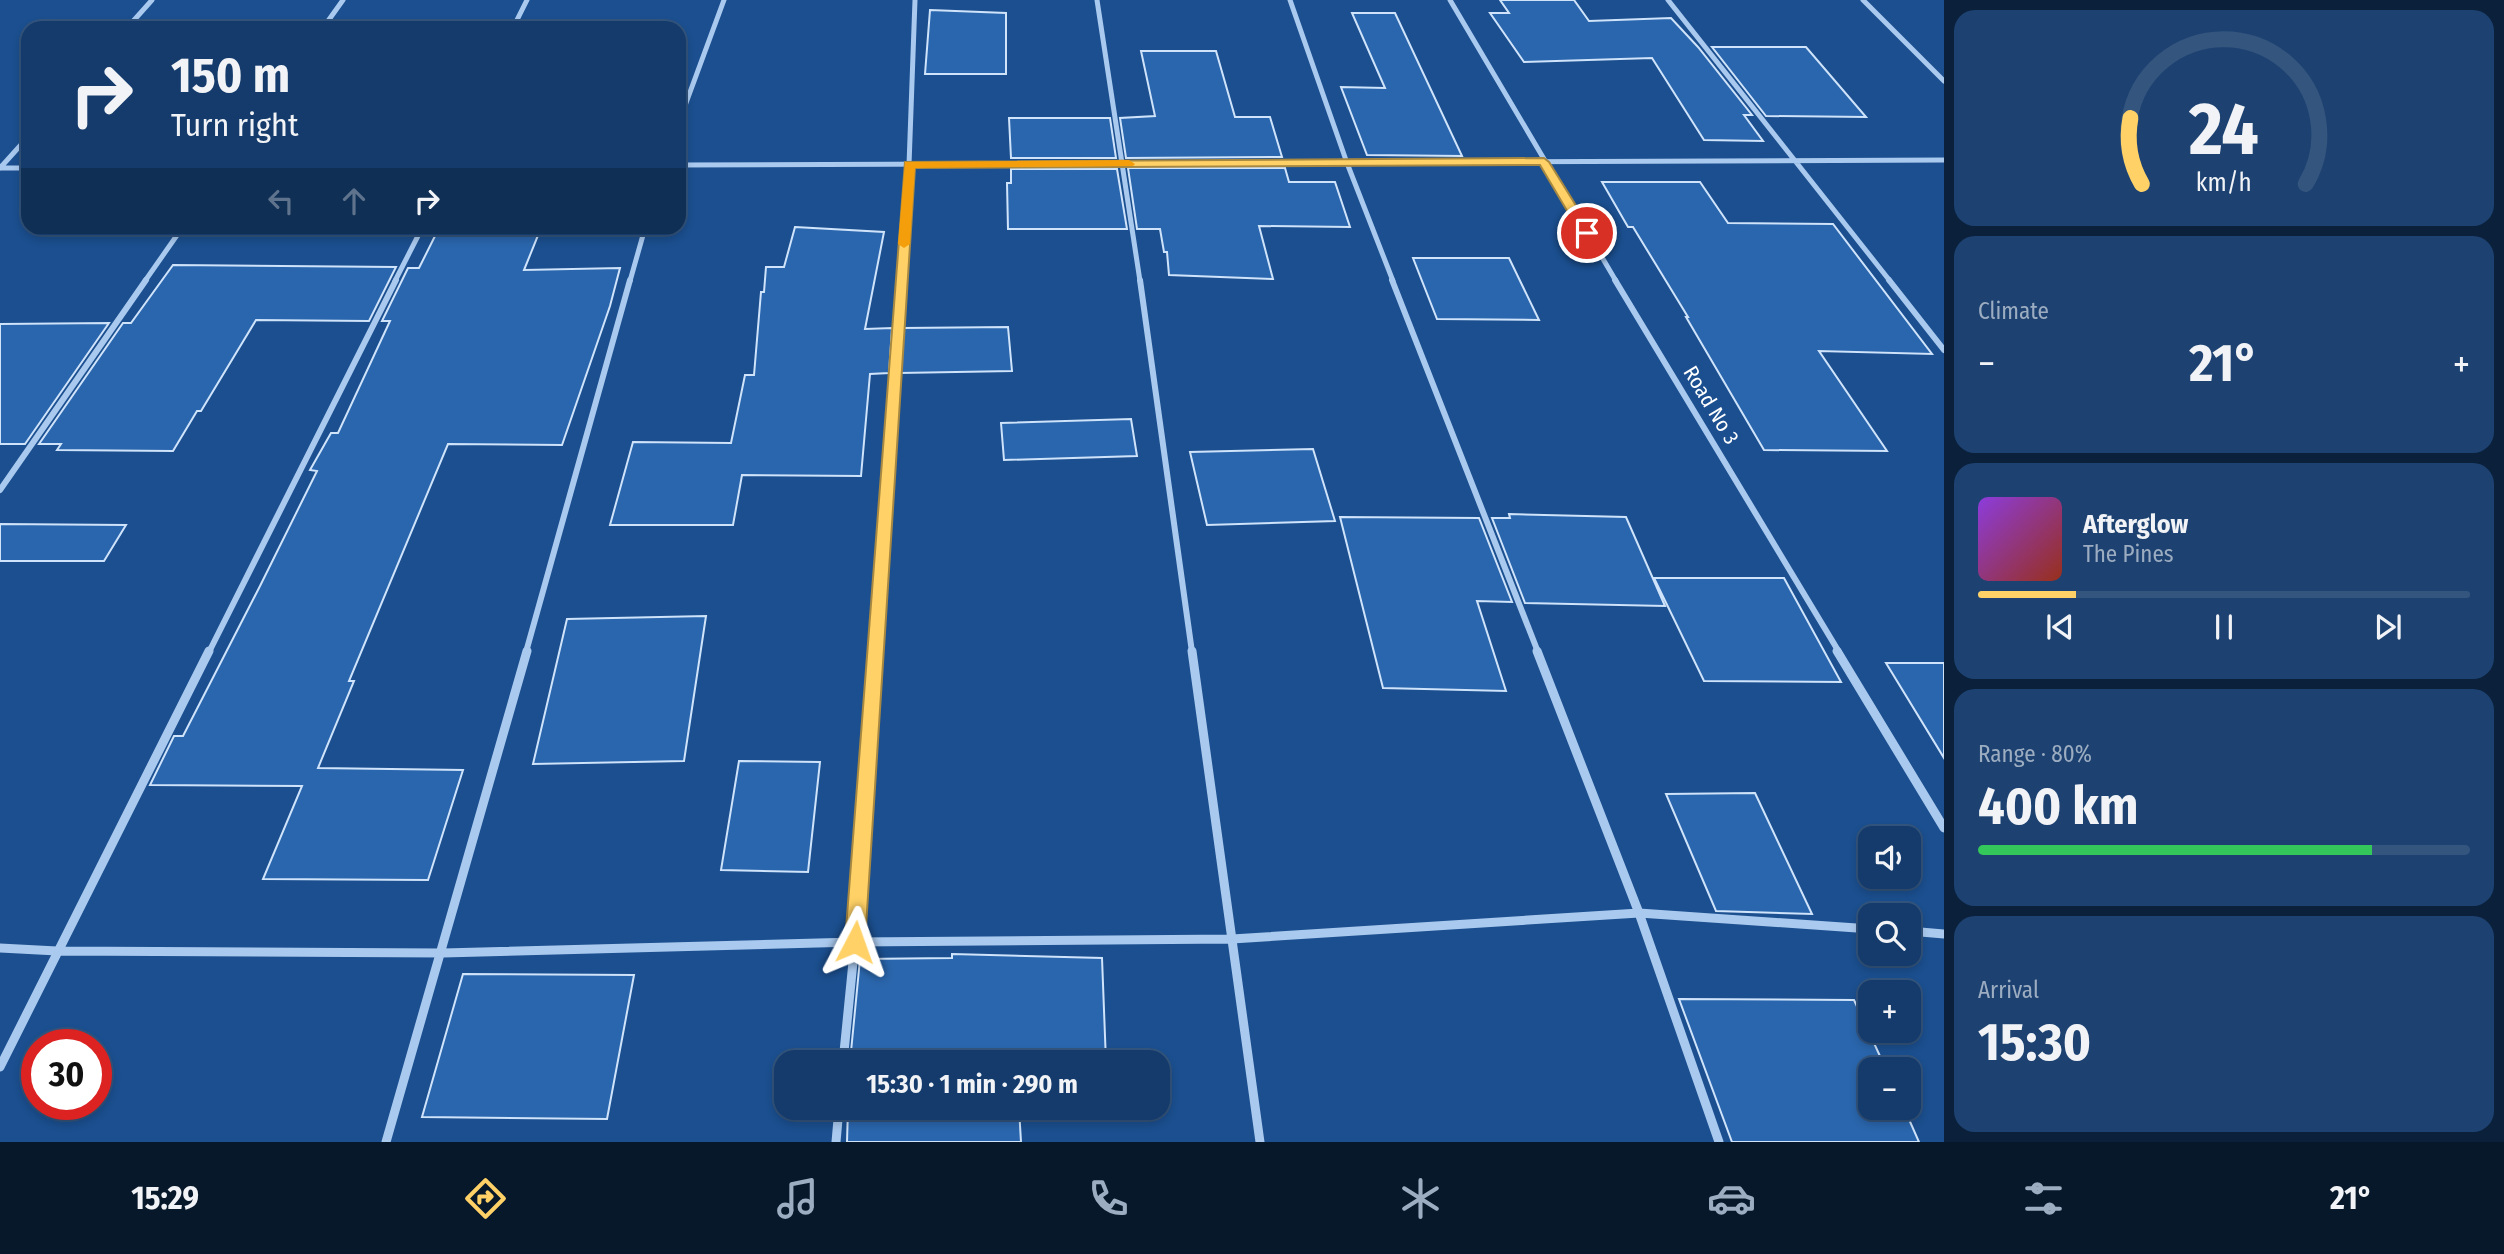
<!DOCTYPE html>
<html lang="en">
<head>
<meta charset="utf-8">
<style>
  body { margin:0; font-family:"Fira Sans Condensed",sans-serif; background:#1d4271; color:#f1f3f6; height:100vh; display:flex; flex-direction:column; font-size:26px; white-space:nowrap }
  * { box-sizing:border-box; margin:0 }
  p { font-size:23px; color:#9dadc1 }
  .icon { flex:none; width:38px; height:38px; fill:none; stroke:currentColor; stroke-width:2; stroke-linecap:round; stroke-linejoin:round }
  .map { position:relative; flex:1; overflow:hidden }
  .panel { display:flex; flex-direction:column; gap:10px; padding:10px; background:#0b203b; width:560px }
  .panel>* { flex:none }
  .top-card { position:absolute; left:21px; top:21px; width:665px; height:214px; border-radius:21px; box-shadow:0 4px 10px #0003,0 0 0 2px #33557e; background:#143b6b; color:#f1f3f6; overflow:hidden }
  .controls { position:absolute; left:1858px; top:826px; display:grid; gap:14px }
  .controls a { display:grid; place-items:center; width:63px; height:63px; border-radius:14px; background:#143b6b; box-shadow:0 4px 10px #0003,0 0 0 2px #33557e; font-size:35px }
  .speed { position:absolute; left:21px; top:1029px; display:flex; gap:14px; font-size:35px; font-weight:700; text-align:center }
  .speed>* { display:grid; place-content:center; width:91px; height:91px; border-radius:50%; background:#143b6b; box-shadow:0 4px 10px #0003,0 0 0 2px #33557e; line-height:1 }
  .speed .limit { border:10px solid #d22; background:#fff; color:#111 }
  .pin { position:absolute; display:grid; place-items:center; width:60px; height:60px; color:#fff; margin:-30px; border:4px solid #fff; border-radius:50%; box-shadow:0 2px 7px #0007 }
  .me { position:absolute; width:77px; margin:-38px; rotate:4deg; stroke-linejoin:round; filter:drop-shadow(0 0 5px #0008) }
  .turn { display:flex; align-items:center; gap:24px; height:147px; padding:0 35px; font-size:32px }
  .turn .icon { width:91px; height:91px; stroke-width:2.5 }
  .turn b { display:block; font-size:49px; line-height:60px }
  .lanes { display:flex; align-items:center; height:66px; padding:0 35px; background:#0003; justify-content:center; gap:35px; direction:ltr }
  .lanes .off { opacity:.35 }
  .big { font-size:52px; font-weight:700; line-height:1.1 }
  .panel .tile { flex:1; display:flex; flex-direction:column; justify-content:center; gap:10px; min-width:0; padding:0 24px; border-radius:21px; background:#1d4271 }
  .panel .dial { align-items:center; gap:0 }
  .dial svg { height:182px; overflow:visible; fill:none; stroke:#33557e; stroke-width:7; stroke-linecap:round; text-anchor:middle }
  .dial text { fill:#f1f3f6; stroke:none }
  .song { display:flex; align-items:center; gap:21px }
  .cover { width:84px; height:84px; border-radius:10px; background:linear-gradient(135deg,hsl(270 70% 55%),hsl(10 70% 35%)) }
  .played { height:7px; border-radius:4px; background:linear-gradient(90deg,#ffd166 20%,#33557e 20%) }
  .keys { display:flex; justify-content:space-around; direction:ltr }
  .heat { display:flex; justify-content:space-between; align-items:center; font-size:38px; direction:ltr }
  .charge { height:10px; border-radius:5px; background:linear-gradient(90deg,#34c759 80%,#33557e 0) }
  .trip { position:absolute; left:774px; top:1050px; width:396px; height:70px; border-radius:21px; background:#143b6b; box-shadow:0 4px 10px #0003,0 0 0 2px #33557e; font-weight:700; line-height:70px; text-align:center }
  .tab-bar { display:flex; height:112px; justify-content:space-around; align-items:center; background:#08182b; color:#9dadc1 }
  .tab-bar .icon { width:49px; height:49px }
  .tab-bar .selected { color:#ffd166 }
  .tab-bar b { font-size:32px; color:#f1f3f6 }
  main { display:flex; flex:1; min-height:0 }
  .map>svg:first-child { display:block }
</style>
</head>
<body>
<main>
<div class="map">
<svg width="1944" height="1142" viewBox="0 0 1944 1142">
  <rect width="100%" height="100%" fill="#1b4f8f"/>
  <path fill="#2a66ad" stroke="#cfe3fa" stroke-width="2" d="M 1500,0 L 1574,0 L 1589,21 L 1671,18 L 1698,47 L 1752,115 L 1744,115 L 1763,141 L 1704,140 L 1652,58 L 1524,62 L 1490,13 L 1509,13 Z
    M 930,10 L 1006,13 L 1006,74 L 925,74 Z
    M 1352,13 L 1395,13 L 1462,156 L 1367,155 L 1341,87 L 1385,88 Z
    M 1712,47 L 1806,47 L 1866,117 L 1766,116 Z
    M 1141,51 L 1216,51 L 1235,117 L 1270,117 L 1282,157 L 1126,158 L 1120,118 L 1155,116 Z
    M 1009,118 L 1110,118 L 1116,158 L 1011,158 Z
    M 1128,168 L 1285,168 L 1289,182 L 1335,182 L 1350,227 L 1259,226 L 1273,279 L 1169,275 L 1167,252 L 1164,252 L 1160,229 L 1137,229 Z
    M 1011,169 L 1117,169 L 1127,229 L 1008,229 L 1007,183 L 1011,183 Z
    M 1602,182 L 1700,182 L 1728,223 L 1833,224 L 1932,354 L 1819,351 L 1887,451 L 1764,450 L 1686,317 L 1688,317 L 1633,227 L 1628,227 Z
    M 795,227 L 884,232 L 865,329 L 892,328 L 889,373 L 870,374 L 861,476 L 742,475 L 733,525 L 610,525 L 633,442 L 731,443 L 745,375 L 754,375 L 761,292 L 764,292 L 766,267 L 784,267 Z
    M 439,228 L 541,228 L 524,270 L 620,268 L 610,306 L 562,445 L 448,444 L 349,681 L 354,681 L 318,768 L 463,770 L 428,880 L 263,879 L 302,786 L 150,785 L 174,736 L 183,736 L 260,586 L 317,471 L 310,470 L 331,433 L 338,433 L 390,321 L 382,321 L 408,268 L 419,268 Z
    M 1413,258 L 1509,258 L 1539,320 L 1437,319 Z
    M 173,265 L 396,267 L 369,321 L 256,320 L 201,411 L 197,411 L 173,451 L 57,450 L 61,444 L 39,444 L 123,323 L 131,323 Z
    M 109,323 L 25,444 L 0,444 L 0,324 Z
    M 1008,327 L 1012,371 L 900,373 L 903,328 Z
    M 1131,419 L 1137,456 L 1004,460 L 1001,423 Z
    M 1313,449 L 1335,521 L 1207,525 L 1190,452 Z
    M 1509,514 L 1626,517 L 1665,606 L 1525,603 L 1492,518 L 1510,518 Z
    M 1340,517 L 1479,518 L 1512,602 L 1477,601 L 1506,691 L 1383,688 Z
    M 0,524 L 126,525 L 104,561 L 0,561 Z
    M 1654,578 L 1784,578 L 1841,682 L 1704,681 Z
    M 706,616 L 684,761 L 533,764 L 567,619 Z
    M 1886,663 L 1944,663 L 1944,758 Z
    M 739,761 L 820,762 L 808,872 L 721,870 Z
    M 1755,793 L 1812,914 L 1716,911 L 1666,794 Z
    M 952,954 L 1102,958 L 1106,1062 L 850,1062 L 860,959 L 952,958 Z
    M 463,974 L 634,975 L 607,1119 L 422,1117 Z
    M 1679,999 L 1854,1000 L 1886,1069 L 1871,1069 L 1871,1108 L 1904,1108 L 1919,1142 L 1732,1142 Z
    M 848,1108 L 1019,1108 L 1021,1142 L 847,1142 Z"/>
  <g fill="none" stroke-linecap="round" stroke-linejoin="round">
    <path stroke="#a9c9ee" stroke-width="5" d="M 1097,0 L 1140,281
      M 1290,0 L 1347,163 L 1393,281
      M 1450,0 L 1616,281
      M 1668,0 L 1890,281
      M 1863,0 L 1944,81
      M 127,28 L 152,0
      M 323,28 L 343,0
      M 513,28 L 527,0
      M 679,122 L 724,0
      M 679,165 L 1944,160
      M 0,168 L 28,137
      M 0,168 L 28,168
      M 145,281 L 182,228
      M 395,281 L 422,228
      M 630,281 L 645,228
      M 901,281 L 909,165 L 915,0"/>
    <path stroke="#a9c9ee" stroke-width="6" d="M 1140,280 L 1192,652
      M 1392,280 L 1538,652
      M 1615,280 L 1839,652
      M 1889,280 L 1944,350
      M 0,490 L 146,280
      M 209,652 L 396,280
      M 526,652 L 630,280
      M 875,652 L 901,280"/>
    <path stroke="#a9c9ee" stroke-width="9" d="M 1192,651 L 1260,1142
      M 1537,651 L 1639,913 L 1719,1142
      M 1837,651 L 1944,828
      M 1909,931 L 1944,934
      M 0,948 L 57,951 L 443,953 L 855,942 L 1232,939 L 1639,913 L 1871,929
      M 843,1062 L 855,942 L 875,651
      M 0,1067 L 209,651
      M 386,1142 L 527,651
      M 836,1142 L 839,1108"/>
  </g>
  <path fill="#ffd166" stroke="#a68842" stroke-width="2" d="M 1544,158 L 1549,162 L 1593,233 L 1591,236 L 1582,236 L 1540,165 L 915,168 L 865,942 L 862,949 L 855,952 L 848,949 L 845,942 L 905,162 Z"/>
  <path fill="#f59e0b" d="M 1129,160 L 1135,164 L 1133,166 L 915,168 L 910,244 L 904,248 L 898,244 L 905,162 Z"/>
  <g text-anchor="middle" stroke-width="7" stroke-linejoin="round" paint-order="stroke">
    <g font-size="21" fill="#fff" stroke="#1b4f8f">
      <text transform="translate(1711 405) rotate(59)" y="7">Road No 3</text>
    </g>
  </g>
</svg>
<div class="controls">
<a><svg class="icon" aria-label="sound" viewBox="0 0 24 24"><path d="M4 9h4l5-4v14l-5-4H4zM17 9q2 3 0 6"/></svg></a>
<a><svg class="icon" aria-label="search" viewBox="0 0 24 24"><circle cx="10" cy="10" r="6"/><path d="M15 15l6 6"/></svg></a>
<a>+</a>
<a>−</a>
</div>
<div class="speed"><div class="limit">30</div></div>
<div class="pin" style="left:1587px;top:233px;background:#d93025"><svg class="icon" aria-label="arrive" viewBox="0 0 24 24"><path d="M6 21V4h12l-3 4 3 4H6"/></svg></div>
<svg class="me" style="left:855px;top:942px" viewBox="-20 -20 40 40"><path d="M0-17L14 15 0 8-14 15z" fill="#ffd166" stroke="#fff" stroke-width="4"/></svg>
<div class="trip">15:30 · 1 min · 290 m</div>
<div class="top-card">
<div class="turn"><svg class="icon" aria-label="right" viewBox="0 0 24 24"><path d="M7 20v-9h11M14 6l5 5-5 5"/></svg><div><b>150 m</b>Turn right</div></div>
<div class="lanes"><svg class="icon off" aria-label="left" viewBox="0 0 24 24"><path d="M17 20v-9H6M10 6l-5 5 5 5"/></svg><svg class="icon off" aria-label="ahead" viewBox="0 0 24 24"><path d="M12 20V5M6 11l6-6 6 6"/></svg><svg class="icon" aria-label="right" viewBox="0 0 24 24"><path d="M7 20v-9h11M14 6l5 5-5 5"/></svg></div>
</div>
</div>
<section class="panel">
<div class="tile dial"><svg viewBox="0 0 100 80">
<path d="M14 69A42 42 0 1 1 86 69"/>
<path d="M14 69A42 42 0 0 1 9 40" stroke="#ffd166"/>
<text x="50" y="56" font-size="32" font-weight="700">24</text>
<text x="50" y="72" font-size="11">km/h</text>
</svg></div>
<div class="tile"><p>Climate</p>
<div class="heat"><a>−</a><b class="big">21°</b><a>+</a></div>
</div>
<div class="tile">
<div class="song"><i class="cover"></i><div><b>Afterglow</b><p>The Pines</p></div></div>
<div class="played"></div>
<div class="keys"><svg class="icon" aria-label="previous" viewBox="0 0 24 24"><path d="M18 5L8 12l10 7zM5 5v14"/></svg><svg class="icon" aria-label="pause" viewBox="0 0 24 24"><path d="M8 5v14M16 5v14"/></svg><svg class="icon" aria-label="next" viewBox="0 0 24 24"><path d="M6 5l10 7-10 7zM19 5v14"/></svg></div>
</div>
<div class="tile"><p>Range · 80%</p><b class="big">400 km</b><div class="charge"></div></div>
<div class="tile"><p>Arrival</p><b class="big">15:30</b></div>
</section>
</main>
<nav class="tab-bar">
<b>15:29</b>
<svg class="icon selected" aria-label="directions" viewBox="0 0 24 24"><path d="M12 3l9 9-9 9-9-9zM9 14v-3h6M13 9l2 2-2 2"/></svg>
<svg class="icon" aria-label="music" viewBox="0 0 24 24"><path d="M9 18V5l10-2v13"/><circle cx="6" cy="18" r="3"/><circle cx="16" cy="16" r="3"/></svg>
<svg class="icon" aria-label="phone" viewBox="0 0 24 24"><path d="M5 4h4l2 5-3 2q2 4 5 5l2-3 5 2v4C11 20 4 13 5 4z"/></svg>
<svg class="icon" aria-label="climate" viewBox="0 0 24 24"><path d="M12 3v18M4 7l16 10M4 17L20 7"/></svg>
<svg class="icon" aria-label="car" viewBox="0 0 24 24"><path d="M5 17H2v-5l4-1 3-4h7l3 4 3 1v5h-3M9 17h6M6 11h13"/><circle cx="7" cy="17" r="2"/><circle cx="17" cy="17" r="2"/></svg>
<svg class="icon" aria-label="filters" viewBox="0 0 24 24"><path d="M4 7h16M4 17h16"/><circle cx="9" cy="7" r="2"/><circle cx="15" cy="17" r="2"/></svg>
<b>21°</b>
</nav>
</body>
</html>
